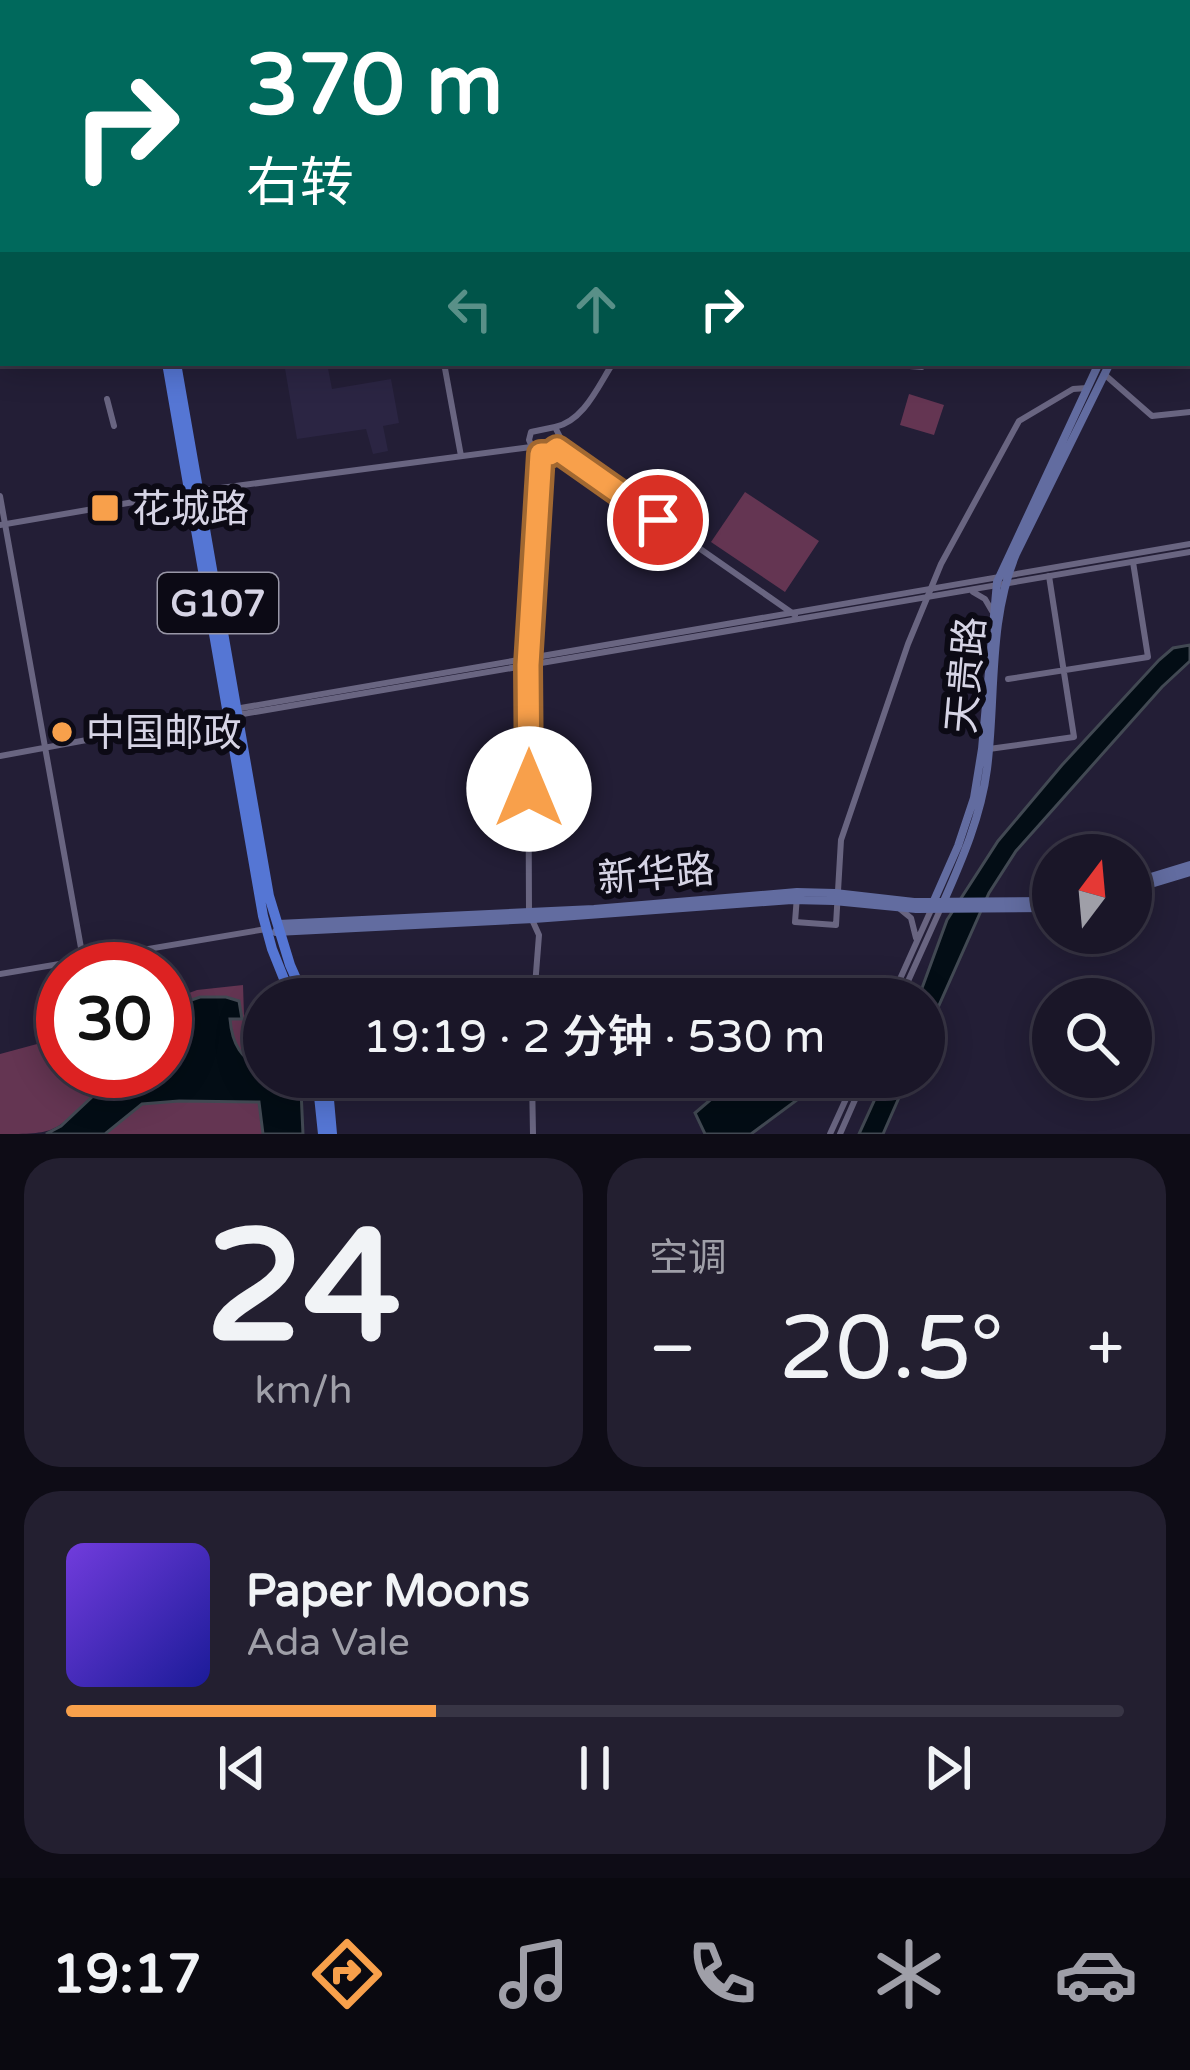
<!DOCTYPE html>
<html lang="zh">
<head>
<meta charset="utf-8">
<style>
  body { margin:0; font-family:"Varela Round","Noto Sans SC",sans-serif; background:#231f30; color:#f1f3f6; height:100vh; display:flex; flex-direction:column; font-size:45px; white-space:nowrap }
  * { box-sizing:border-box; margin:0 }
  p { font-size:39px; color:#9f9fa8 }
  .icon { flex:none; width:66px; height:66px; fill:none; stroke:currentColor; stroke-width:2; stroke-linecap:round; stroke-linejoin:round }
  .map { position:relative; height:1134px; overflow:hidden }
  .drawer { display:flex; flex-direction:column; gap:24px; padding:24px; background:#0e0c16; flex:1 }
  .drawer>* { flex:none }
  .hud { position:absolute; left:0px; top:0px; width:1191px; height:366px; box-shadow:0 6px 30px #0003,0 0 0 3px #383545; background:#00695c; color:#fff; overflow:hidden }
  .needle { width:78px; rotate:16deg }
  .tools { position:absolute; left:1032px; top:834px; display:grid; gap:24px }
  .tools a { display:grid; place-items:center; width:120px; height:120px; border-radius:50%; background:#1a1628; box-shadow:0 6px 30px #0003,0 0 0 3px #383545; font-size:60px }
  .speed { position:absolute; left:36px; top:942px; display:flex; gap:24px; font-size:60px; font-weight:700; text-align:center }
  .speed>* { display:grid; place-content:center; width:156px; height:156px; border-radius:50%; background:#1a1628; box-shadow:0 6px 30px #0003,0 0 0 3px #383545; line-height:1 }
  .speed .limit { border:18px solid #d22; background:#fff; color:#111 }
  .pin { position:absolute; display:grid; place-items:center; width:102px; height:102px; color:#fff; margin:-51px; border:6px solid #fff; border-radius:50%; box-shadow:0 3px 12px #0007 }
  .me { position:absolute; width:132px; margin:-66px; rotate:0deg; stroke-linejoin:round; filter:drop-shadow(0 0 9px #0008) }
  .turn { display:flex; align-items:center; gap:42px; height:252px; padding:0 48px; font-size:54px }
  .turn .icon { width:156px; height:156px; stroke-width:2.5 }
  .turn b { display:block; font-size:84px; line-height:102px }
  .lanes { display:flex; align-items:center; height:114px; padding:0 48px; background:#0003; justify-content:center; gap:60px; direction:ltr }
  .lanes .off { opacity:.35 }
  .big { font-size:90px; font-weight:600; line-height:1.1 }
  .drawer .card { flex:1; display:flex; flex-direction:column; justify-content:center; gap:18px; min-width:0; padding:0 42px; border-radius:36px; background:#231f30 }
  .drawer .dial { align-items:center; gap:0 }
  .dial b { font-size:156px; line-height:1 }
  .song { display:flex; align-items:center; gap:36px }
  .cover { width:144px; height:144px; border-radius:18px; background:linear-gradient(135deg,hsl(260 70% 55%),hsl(240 70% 35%)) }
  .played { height:12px; border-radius:6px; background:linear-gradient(90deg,#f8a04b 35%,#383545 35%) }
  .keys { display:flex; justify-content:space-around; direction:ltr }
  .heat { display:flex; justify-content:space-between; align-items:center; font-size:66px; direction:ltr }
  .drawer .tiles { flex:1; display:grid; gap:24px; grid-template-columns:1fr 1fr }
  .card:last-child { grid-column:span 2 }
  .trip { position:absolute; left:243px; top:978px; width:702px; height:120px; border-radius:60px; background:#1a1628; box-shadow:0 6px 30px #0003,0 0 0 3px #383545; font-weight:600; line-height:120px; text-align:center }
  .tabs { display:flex; height:192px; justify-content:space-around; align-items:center; background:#0a0910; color:#9f9fa8 }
  .tabs .icon { width:84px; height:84px }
  .tabs .on { color:#f8a04b }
  .tabs b { font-size:54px; color:#f1f3f6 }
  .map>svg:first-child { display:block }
</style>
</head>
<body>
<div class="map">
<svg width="1190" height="1134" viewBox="0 0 1190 1134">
  <rect width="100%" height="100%" fill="#231e36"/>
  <path fill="#2b2543" d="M 284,363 L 327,363 L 332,389 L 391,379 L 399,423 L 383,426 L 388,451 L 373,454 L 366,429 L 297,439 Z"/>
  <path fill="#643552" d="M 909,394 L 944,405 L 934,435 L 900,425 Z
    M 745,492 L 819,541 L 785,592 L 711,542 Z
    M 243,985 L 244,1015 L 264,1047 L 264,1070 C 241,1059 232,1044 230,1018 L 241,1019 L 200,997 L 165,1009 L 165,1002 L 197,990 Z
    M 63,1037 L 63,1071 L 87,1071 L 94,1095 C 53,1133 57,1134 0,1134 L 0,1054 Z
    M 179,1101 L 260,1102 L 263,1134 L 105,1134 L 142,1104 Z"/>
  <path fill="#030d15" stroke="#424953" stroke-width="3" d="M 1190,645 L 1190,661 L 1162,687 L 1016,851 L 989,893 L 924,1039 L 924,999 L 918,999 L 947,920 L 998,841 L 1062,765 L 1159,660 L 1173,648 Z
    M 200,997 L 226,997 L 239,1001 L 242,1019 L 230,1019 C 232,1044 241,1059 264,1070 L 264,1077 L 292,1077 L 301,1090 L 303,1134 L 263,1134 L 259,1102 L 179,1101 L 142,1104 L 105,1134 L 46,1134 L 61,1126 L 94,1095 L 87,1071 L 165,1071 L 165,1009 Z
    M 737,1077 L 815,1077 L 801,1097 L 751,1134 L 705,1134 L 695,1113 Z
    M 885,1077 L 908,1077 L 883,1134 L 859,1134 Z"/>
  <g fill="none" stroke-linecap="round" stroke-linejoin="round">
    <path stroke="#696581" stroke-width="6" d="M 378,0 L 379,3
      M 478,0 L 478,3
      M 0,52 L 3,52
      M 444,363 L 461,456
      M 871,363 L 922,367 L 926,363
      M 1104,374 L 1152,416 L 1190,412
      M 107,399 L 114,426
      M 555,427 L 561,439 L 557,449 L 546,454 L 533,449 L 529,440 L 531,432 Z
      M 555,427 C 584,421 598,386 613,363
      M 557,449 L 795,615
      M 198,491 L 531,447
      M 0,496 L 83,959
      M 1008,679 L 1148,657 L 1133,562
      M 989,749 L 1074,737 L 1049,576
      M 0,756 L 227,714
      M 797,896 L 795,922 L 836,925 L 841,840 L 908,644 L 941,564 L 1019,421 L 1073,389 L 1087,388
      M 534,999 L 539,935 L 529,913 L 528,665 L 541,454
      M 532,1077 L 533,1134"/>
    <path stroke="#696581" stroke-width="6" d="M 104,0 L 105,3
      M 113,0 L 113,3
      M 597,3 L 597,0
      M 606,3 L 607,0
      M 0,525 L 192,492
      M 973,592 L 985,599 L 992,611
      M 235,709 L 1190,544
      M 237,715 L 1190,552
      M 900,909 L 911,918 L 916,938
      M 0,974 L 266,929
      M 891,999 L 931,910
      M 900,999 L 940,910
      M 830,1134 L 856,1077
      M 840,1134 L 865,1077"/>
    <path stroke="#626ca0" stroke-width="8" d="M 847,3 L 870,0
      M 927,3 L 950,0
      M 0,163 L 3,163
      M 1188,191 L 1190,187
      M 1188,217 L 1190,213
      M 1131,883 L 1190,865
      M 1131,890 L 1190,872
      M 943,903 C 962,860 981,816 987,769 C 996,698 988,620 1016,554 L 1110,363
      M 932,905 L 958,846 L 974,798 L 982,749 L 997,582 L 1099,363
      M 278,924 L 594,909 L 797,892 L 835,893 L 914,902 L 1053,901
      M 276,932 L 534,919 L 792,900 L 834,901 L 916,909 L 1053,908"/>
    <path stroke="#5576d4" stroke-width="10" d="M 0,154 L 3,154
      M 0,176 L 3,175
      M 167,363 L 263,916 L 272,949 L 292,999
      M 176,363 L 269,896 L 290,965 L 305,999
      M 317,1077 L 323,1134
      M 327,1077 L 332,1134"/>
  </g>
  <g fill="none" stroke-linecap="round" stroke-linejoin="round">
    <g stroke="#a16831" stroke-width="30">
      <path id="route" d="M 529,789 L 528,665 L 541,454 L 550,454 L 557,449 L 658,520"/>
    </g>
    <use href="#route" stroke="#f8a04b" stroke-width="21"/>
  </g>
  <g fill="#f8a04b" stroke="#0c0a15" stroke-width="4.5">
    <rect x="90" y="493" width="30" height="30" rx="6"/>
    <circle cx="62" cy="732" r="12"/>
  </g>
  <g text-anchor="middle" stroke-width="12" stroke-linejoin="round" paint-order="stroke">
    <rect fill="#0c0a15" stroke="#9997a7" stroke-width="3" x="158" y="573" width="120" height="60" rx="9"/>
    <g font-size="36" font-weight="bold" fill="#d6d4e5">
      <text x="218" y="616">G107</text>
    </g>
    <g font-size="39" fill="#d6d4e5" stroke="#0c0a15" text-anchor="start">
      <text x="132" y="522">花城路</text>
      <text x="86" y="746">中国邮政</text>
    </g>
    <g font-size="39" fill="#d6d4e5" stroke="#0c0a15">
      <text transform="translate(965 675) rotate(-85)" y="14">天贵路</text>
      <text transform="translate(656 873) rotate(-5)" y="14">新华路</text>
    </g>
  </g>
</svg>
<div class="tools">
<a><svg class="needle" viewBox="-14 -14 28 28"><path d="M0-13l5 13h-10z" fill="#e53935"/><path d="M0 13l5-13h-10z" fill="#9f9fa8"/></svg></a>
<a><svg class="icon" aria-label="search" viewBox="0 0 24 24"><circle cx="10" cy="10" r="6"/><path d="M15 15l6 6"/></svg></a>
</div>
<div class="speed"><div class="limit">30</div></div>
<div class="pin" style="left:658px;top:520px;background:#d93025"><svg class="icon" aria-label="arrive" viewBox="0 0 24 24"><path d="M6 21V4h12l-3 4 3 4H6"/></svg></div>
<svg class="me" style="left:529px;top:789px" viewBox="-20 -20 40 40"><circle r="19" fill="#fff"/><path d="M0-13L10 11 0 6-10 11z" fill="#f8a04b"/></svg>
<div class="trip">19:19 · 2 分钟 · 530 m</div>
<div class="hud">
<div class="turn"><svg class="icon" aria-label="right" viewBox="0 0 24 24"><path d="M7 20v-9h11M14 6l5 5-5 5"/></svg><div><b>370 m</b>右转</div></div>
<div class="lanes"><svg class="icon off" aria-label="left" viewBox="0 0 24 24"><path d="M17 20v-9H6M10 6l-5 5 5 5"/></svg><svg class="icon off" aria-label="ahead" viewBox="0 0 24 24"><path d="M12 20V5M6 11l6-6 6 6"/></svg><svg class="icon" aria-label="right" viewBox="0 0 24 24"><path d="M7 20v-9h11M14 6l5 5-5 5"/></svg></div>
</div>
</div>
<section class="drawer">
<div class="tiles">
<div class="card dial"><b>24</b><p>km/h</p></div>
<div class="card"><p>空调</p>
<div class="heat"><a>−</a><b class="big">20.5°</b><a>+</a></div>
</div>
<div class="card">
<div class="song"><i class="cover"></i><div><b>Paper Moons</b><p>Ada Vale</p></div></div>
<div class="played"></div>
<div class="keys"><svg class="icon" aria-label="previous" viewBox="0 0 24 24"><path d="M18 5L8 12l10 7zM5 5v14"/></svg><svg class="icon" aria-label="pause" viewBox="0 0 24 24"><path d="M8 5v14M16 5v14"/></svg><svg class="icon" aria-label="next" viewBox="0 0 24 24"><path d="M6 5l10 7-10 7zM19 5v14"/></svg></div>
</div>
</div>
</section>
<nav class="tabs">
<b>19:17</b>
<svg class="icon on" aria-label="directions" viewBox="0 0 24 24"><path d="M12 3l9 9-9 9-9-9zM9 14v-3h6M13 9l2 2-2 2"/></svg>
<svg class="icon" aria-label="music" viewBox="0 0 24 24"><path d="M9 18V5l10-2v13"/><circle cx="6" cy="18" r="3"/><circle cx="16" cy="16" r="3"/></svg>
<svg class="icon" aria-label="phone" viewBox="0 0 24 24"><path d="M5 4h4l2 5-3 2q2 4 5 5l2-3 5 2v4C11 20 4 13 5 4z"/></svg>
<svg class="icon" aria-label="climate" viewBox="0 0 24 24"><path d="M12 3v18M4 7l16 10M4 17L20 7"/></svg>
<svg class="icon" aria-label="car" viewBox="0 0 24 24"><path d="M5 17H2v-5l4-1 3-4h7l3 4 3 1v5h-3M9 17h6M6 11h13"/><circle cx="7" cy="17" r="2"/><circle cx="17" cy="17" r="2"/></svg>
</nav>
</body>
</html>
